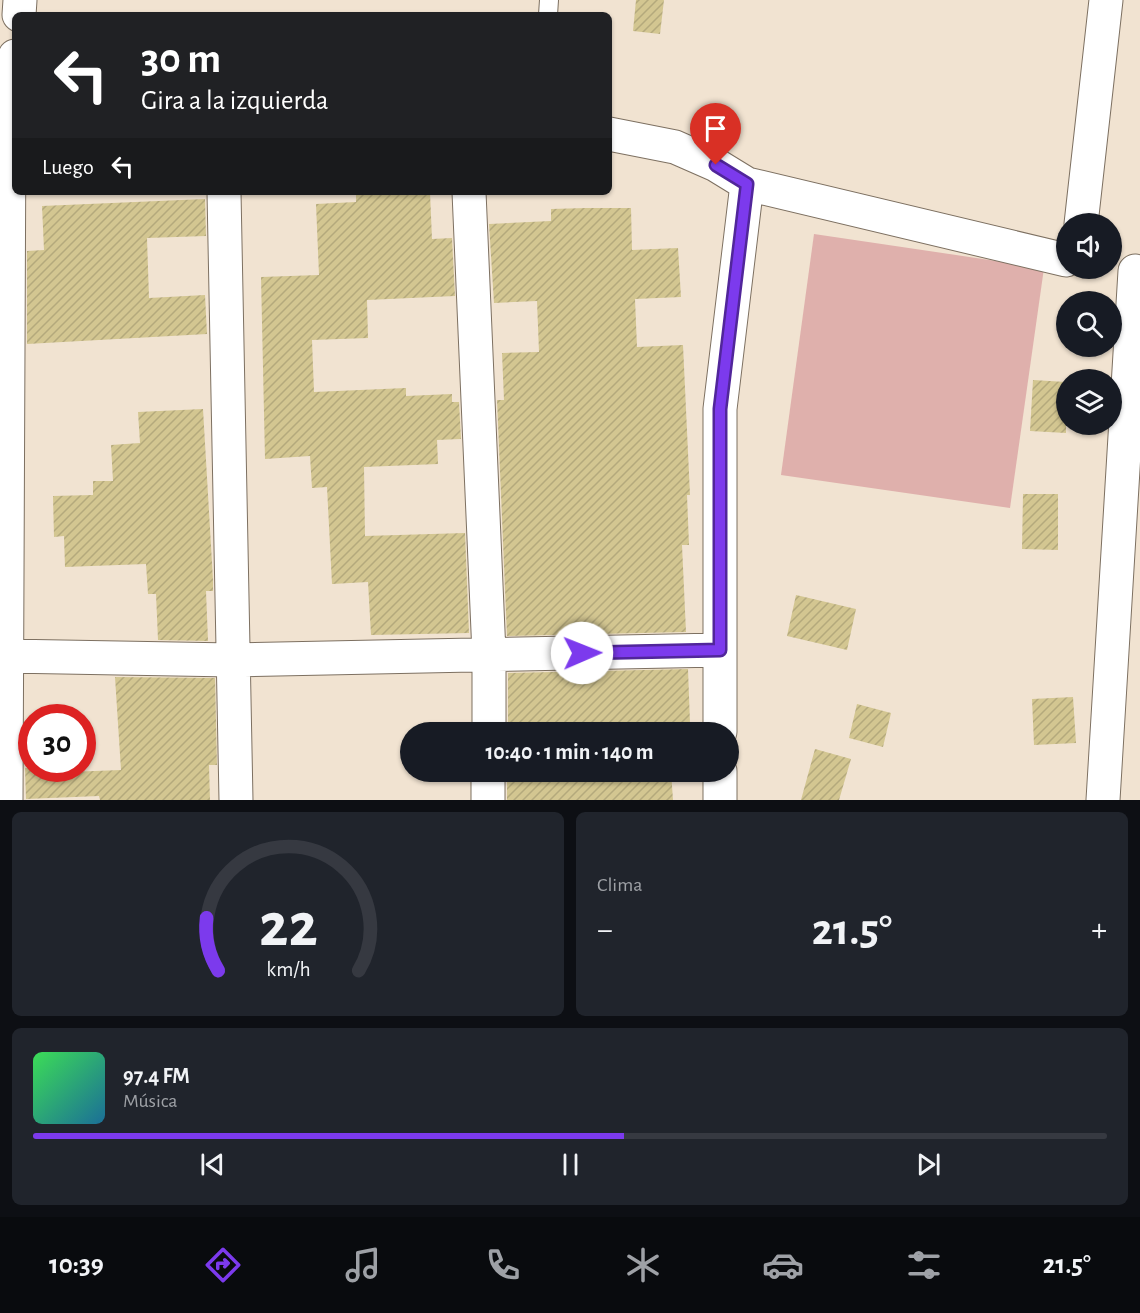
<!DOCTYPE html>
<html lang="es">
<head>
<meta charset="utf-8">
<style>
  body { margin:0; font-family:"Alegreya Sans",sans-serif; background:#20242c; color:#f1f3f6; height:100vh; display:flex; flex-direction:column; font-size:22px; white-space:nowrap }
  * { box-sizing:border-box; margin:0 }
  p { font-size:20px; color:#9ea1a6 }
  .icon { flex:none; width:33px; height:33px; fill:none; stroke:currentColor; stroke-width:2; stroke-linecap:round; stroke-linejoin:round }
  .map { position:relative; height:800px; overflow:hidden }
  .side { display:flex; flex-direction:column; gap:12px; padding:12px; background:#0d0f14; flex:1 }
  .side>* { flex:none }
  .banner { position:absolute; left:12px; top:12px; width:600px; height:183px; border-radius:9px; box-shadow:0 2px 4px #0004; background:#202124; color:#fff; overflow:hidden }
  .buttons { position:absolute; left:1056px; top:213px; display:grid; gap:12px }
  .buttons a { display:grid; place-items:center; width:66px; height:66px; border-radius:50%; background:#171b24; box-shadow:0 2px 4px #0004; font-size:30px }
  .speed { position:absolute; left:18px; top:704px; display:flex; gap:12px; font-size:30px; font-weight:700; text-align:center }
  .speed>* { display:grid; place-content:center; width:78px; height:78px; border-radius:50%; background:#171b24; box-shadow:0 2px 4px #0004; line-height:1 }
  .speed .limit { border:9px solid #d22; background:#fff; color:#111 }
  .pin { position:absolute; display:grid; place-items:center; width:51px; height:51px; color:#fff; margin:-62px -26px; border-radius:50% 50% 50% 0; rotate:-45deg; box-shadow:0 0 6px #0007 }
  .pin .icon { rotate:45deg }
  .me { position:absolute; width:66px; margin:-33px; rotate:89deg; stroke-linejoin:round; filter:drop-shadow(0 0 4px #0008) }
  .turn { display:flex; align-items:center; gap:21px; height:126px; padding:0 30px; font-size:27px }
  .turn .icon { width:78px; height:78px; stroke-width:2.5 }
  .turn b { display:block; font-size:42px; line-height:51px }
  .then { display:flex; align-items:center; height:57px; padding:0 30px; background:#0003; gap:12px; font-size:22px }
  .big { font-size:45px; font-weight:700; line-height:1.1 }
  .side .tile { flex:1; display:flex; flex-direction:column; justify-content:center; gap:9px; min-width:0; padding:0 21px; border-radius:9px; background:#20242c }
  .side .dial { align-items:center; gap:0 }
  .dial svg { height:156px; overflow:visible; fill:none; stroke:#363941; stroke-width:7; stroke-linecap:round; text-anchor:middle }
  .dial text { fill:#f1f3f6; stroke:none }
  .song { display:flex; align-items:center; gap:18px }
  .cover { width:72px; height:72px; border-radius:9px; background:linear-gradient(135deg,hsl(130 70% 55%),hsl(200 70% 35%)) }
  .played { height:6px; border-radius:3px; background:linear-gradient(90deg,#7c3aed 55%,#363941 55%) }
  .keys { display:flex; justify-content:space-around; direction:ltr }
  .heat { display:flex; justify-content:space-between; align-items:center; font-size:33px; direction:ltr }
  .side .tiles { flex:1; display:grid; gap:12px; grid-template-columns:1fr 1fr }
  .tile:last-child { grid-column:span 2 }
  .trip { position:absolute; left:400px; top:722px; width:339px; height:60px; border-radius:30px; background:#171b24; box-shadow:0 2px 4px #0004; font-weight:700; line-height:60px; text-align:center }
  .dock { display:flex; height:96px; justify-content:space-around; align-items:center; background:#090b0e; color:#9ea1a6 }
  .dock .icon { width:42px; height:42px }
  .dock .current { color:#7c3aed }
  .dock b { font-size:27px; color:#f1f3f6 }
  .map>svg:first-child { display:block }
</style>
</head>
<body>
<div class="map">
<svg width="1140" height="800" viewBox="0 0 1140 800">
  <defs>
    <pattern id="building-hatch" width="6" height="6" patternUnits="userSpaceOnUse" patternTransform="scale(1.5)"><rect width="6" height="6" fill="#d3c691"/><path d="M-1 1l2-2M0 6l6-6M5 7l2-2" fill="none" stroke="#b4a97c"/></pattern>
  </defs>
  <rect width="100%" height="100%" fill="#f1e3d1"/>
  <path fill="#dfb0ac" d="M 814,234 L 1044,268 L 1010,508 L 781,475 Z"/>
  <path fill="url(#building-hatch)" d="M 636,0 L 664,0 L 660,34 L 633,31 Z
    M 356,192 L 430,192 L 432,239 L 452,238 L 455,296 L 367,300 L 368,338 L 312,340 L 314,392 L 406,388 L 406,396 L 452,394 L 452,402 L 459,402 L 461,439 L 437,440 L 438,464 L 364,467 L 365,536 L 465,533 L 469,633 L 371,635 L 368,582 L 332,584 L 327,487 L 312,488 L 310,456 L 265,459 L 261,277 L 319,275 L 316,204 L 356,202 Z
    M 205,199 L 206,236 L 147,238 L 149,298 L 205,295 L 207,334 L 27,344 L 27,251 L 44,250 L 42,206 Z
    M 586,208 L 631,208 L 632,250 L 678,248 L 681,297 L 635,299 L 637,347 L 683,345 L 690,495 L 687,495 L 689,545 L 682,545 L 686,632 L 507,636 L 497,400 L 504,400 L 502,353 L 539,352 L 537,301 L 494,303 L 489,224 L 551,221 L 551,209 Z
    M 1033,380 L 1066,382 L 1066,433 L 1030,431 Z
    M 203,409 L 213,580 L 213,591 L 206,591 L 208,641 L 158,640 L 156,594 L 148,594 L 146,564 L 65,567 L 64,536 L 54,537 L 53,496 L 93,495 L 93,481 L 113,481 L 111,445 L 140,443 L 138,412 Z
    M 1023,494 L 1058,494 L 1058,550 L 1022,549 Z
    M 796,595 L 856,609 L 847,650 L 787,636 Z
    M 688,669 L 690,723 L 669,724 L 670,732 L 508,732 L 508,673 Z
    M 115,677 L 215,678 L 217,765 L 209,765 L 210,800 L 100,800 L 99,796 L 26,799 L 25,768 L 68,768 L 68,772 L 121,770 Z
    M 1073,697 L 1076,743 L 1034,745 L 1032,699 Z
    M 857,704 L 891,713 L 883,747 L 849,738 Z
    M 815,749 L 851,759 L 839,800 L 801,800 Z
    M 507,771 L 671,771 L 673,800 L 507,800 Z"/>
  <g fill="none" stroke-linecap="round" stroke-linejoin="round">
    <g stroke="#7d7061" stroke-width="20">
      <path id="lane" d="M 548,15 L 549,0"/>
    </g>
    <g stroke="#7d7061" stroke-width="35">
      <path id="street" d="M 19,15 L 20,0
        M 609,134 L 675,147 L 716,165 L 747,184 L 1066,260
        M 224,192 L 236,800
        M 469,192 L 489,654 L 489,732
        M 1081,224 L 1106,0
        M 6,656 L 232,660 L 720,650
        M 720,732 L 720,409 L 747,184
        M 720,771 L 720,800
        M 6,800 L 9,121 L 15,56
        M 488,800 L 488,771
        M 1103,800 L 1135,271"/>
    </g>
    <use href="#lane" stroke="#fff" stroke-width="18"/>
    <use href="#street" stroke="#fff" stroke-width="33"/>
  </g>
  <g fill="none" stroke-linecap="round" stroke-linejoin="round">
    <g stroke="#51269a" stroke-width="15">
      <path id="route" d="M 582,653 L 720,650 L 720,409 L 747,184 L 716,165"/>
    </g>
    <use href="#route" stroke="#7c3aed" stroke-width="10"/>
  </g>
</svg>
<div class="buttons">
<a><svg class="icon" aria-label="sound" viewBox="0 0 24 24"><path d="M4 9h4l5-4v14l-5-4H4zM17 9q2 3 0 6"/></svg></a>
<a><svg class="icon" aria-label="search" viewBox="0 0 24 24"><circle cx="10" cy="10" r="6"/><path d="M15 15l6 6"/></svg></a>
<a><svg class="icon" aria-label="layers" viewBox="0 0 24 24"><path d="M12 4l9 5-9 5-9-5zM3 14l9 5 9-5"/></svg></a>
</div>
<div class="speed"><div class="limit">30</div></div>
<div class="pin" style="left:716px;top:165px;background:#d93025"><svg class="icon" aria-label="arrive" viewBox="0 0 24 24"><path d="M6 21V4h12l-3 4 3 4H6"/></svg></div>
<svg class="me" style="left:582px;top:653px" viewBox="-20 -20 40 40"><circle r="19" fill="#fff"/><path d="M0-13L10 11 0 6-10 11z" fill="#7c3aed"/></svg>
<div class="trip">10:40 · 1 min · 140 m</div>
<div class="banner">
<div class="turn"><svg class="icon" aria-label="left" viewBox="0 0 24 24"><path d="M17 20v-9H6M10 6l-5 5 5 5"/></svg><div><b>30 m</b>Gira a la izquierda</div></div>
<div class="then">Luego<svg class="icon" aria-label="left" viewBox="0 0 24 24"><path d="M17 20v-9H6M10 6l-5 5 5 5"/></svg></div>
</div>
</div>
<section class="side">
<div class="tiles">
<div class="tile dial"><svg viewBox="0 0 100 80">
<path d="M14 69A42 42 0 1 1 86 69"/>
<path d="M14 69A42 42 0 0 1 8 42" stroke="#7c3aed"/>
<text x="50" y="56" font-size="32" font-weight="700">22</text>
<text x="50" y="72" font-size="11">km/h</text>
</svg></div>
<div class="tile"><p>Clima</p>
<div class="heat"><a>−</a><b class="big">21.5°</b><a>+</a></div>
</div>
<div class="tile">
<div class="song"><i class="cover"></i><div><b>97.4 FM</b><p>Música</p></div></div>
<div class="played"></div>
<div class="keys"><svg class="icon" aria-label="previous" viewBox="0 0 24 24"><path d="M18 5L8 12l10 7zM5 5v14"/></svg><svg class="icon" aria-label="pause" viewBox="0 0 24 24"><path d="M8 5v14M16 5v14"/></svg><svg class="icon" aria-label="next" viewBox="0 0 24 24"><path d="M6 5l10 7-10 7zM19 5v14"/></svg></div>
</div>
</div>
</section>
<nav class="dock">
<b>10:39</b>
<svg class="icon current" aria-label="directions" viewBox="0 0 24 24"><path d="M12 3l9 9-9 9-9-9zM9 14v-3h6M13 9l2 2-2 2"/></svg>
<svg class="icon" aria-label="music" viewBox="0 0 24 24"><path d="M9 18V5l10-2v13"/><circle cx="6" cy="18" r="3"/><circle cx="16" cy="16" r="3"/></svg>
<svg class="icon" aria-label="phone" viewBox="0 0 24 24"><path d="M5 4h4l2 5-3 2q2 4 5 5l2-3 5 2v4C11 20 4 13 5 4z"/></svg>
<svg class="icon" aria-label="climate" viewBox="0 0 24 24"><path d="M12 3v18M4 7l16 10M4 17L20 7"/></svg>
<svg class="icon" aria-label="car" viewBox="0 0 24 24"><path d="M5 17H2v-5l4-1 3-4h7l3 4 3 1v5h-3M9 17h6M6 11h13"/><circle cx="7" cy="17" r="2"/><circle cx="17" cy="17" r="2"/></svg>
<svg class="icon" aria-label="filters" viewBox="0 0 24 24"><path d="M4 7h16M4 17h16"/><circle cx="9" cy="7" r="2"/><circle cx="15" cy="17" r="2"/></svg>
<b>21.5°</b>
</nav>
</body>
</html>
